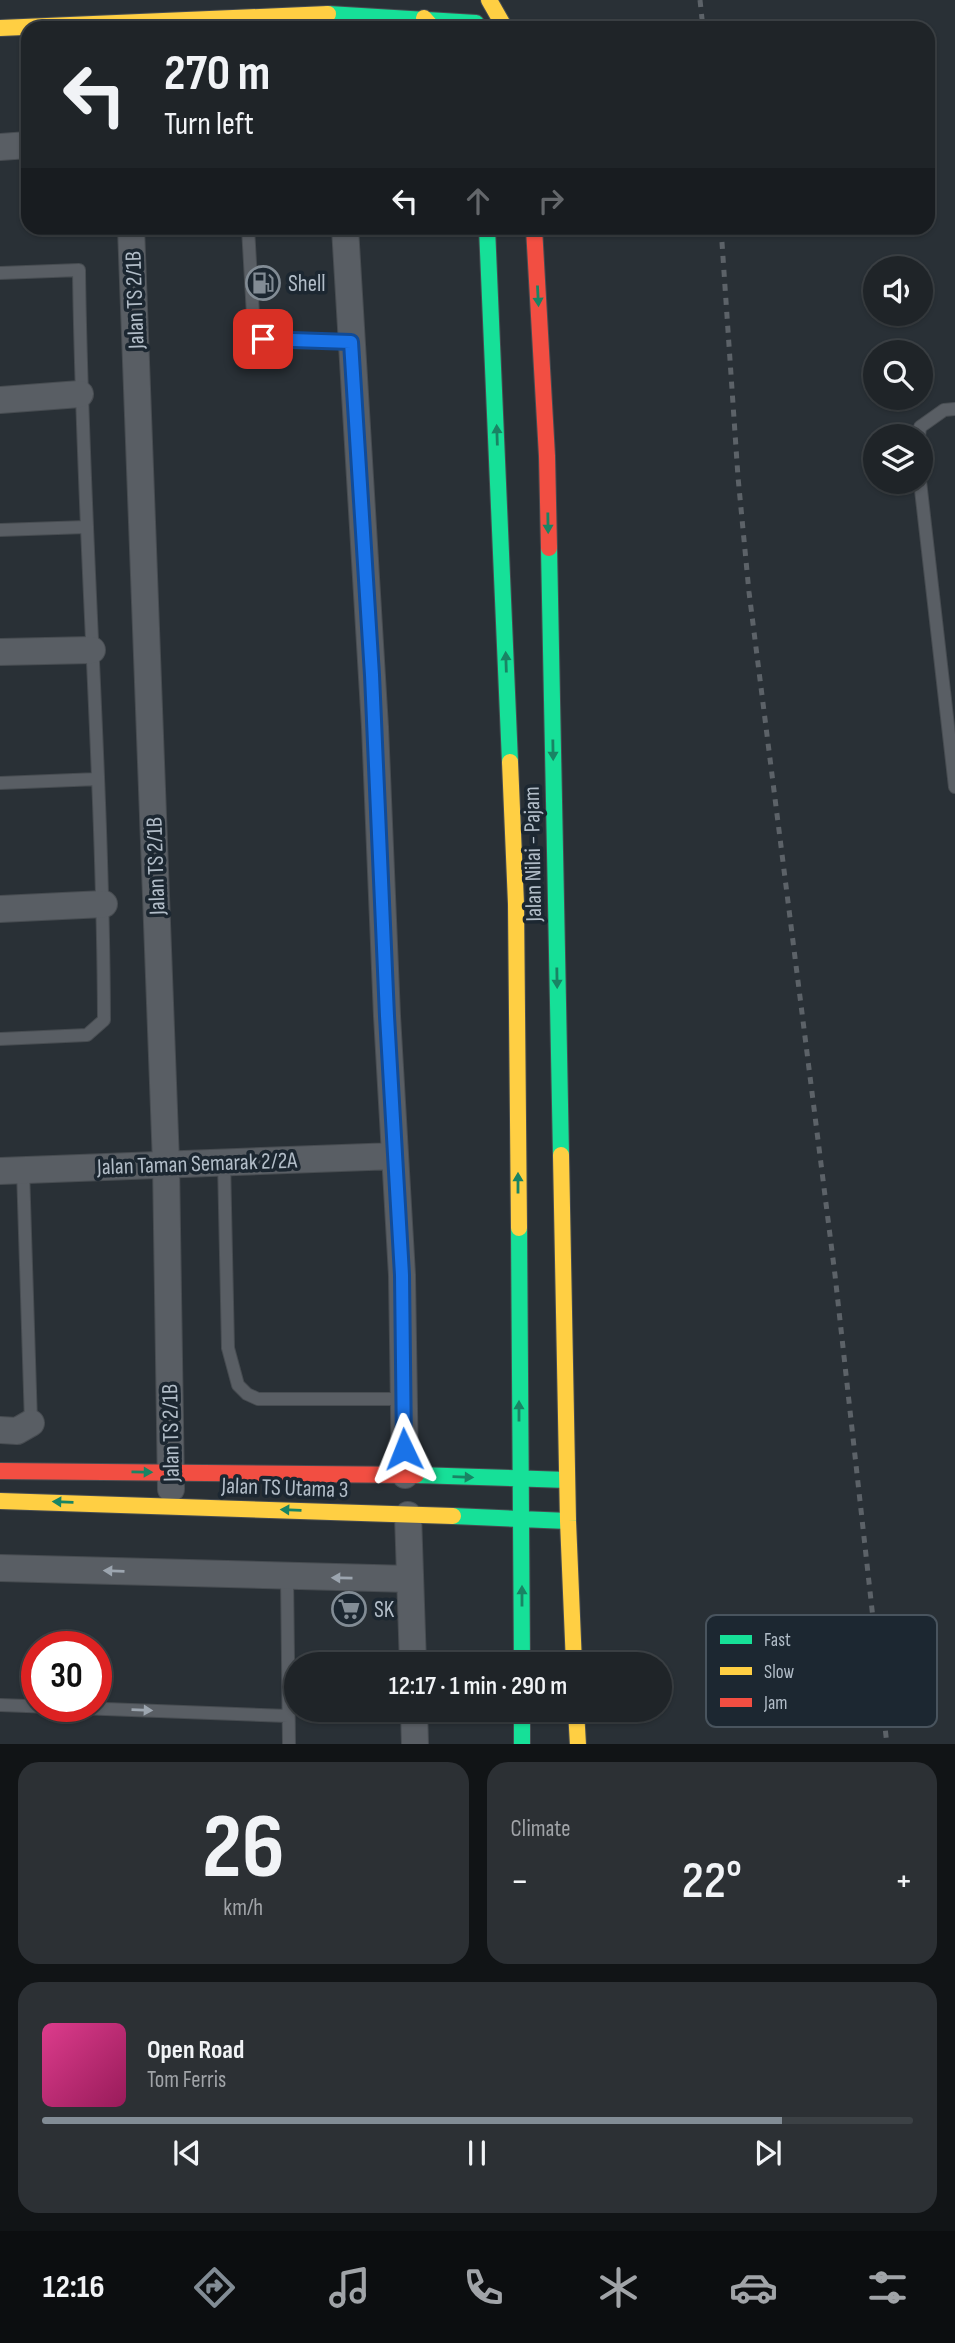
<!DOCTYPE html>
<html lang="en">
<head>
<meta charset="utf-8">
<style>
  body { margin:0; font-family:"Sofia Sans Condensed",sans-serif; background:#2c3034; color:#f1f3f6; height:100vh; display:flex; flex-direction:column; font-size:26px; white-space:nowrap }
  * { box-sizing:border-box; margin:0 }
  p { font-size:23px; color:#a1a4a8 }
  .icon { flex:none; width:38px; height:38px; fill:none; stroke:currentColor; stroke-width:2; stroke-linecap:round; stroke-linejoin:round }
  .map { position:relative; height:1744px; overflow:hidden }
  .sheet { display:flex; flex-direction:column; gap:18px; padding:18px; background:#111416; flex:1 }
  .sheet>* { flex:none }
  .top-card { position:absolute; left:21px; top:21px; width:914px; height:214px; border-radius:21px; box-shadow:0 2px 5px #0004,0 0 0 2px #3c4145; background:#1f2428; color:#f1f3f6; overflow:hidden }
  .buttons { position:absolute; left:863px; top:256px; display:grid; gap:14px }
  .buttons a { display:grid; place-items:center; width:70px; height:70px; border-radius:50%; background:#1f2428; box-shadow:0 2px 5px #0004,0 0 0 2px #3c4145; font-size:35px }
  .speed { position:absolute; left:21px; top:1631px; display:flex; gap:14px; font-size:35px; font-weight:700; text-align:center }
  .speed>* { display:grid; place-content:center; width:91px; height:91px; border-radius:50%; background:#1f2428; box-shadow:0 2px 5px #0004,0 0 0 2px #3c4145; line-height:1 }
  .speed .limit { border:10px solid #d22; background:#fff; color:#111 }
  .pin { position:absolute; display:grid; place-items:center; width:60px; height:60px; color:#fff; margin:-30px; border-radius:14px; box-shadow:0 4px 10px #0006 }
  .me { position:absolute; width:77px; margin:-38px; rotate:358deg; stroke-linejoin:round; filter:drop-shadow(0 0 5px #0008) }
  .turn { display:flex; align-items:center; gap:24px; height:147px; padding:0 28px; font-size:32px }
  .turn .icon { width:91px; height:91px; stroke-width:2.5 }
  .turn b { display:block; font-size:49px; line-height:60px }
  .lanes { display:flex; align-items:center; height:66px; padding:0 28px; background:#0003; justify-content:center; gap:35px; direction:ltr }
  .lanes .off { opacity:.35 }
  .big { font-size:52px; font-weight:600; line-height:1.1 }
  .sheet .card { flex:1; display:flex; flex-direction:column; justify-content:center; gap:10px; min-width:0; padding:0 24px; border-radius:21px; background:#2c3034 }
  .sheet .dial { align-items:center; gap:0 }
  .dial b { font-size:91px; line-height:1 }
  .song { display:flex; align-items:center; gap:21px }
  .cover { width:84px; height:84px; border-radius:10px; background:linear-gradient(135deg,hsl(330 70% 55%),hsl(330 70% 35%)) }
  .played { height:7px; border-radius:4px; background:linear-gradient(90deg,#828c95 85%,#3c4145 85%) }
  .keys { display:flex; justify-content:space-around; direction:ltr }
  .heat { display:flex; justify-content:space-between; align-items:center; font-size:38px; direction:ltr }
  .sheet .tiles { flex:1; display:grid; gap:18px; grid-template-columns:1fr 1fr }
  .card:last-child { grid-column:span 2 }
  .trip { position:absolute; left:284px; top:1652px; width:388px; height:70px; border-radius:35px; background:#1f2428; box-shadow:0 2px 5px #0004,0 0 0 2px #3c4145; font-weight:600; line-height:70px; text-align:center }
  .tabs { display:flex; height:112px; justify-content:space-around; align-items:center; background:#0c0e10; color:#a1a4a8 }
  .tabs .icon { width:49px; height:49px }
  .tabs .active { color:#828c95 }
  .tabs b { font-size:32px; color:#f1f3f6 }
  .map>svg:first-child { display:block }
</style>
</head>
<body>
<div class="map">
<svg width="955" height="1745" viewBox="0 0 955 1745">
  <rect width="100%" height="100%" fill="#293036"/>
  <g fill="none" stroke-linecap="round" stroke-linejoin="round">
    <g stroke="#474c51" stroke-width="14">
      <path id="lane" d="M 248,228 L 254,332 L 263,339 L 351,342
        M 0,273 L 79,270 C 82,520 103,770 104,1020 L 87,1035 L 0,1039
        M 919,436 L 920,427 L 944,410 L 955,409
        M 920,481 L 955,787
        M 0,530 L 86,527
        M 0,783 L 98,779
        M 224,1161 L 228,1348 L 238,1385 L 247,1394 L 258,1399 L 403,1399
        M 23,1170 L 31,1423
        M 287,1576 L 289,1745
        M 0,1705 L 288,1716"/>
    </g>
    <g stroke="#474c51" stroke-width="28">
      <path id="street" d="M 0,147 L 28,145
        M 131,228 L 166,1163 L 171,1489
        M 345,228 L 375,727 L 387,1016 L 402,1275 L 405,1475
        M 0,400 L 80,394
        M 0,652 L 92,650
        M 0,909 L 104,904
        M 0,1171 L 395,1156
        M 0,1430 L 17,1431 L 31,1423
        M 408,1515 L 413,1664
        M 0,1568 L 410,1579
        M 414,1710 L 415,1745"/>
    </g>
    <g stroke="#474c51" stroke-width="18">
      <path id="fast" d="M 328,14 L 476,23
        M 487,228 L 510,762
        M 549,548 L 561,1155
        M 519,1228 L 522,1664
        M 416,1475 L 567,1480
        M 453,1516 L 568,1521
        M 522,1710 L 522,1745"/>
    </g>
    <g stroke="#474c51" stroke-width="18">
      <path id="slow" d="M 489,0 L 505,28
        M 424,18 L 433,28
        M 0,28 L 328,14
        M 510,762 L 516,904 L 519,1228
        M 561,1155 L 568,1521 L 574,1664
        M 0,1501 L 453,1516
        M 576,1710 L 578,1745"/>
    </g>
    <g stroke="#474c51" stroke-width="18">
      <path id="jam" d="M 534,228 L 547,456 L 549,548
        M 0,1471 L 416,1475"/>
    </g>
    <use href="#lane" stroke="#595e64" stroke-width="12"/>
    <use href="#street" stroke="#595e64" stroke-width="26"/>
    <use href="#fast" stroke="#16e098" stroke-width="16"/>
    <use href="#slow" stroke="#ffcf43" stroke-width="16"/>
    <use href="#jam" stroke="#f24e42" stroke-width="16"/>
    <path stroke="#5c6268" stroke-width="5" stroke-dasharray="7 7" stroke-linecap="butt" d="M 700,0 L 703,28
      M 721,228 L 738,477 L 749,592 L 835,1275 L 887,1745"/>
  </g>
  <defs><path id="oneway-solid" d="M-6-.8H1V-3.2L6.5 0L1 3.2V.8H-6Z" transform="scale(1.75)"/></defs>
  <g fill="#198464">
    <use href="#oneway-solid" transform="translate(538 296) rotate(87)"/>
    <use href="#oneway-solid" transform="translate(497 435) rotate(-92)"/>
    <use href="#oneway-solid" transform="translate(548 523) rotate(89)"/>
    <use href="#oneway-solid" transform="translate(506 662) rotate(-92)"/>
    <use href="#oneway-solid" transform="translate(553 750) rotate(89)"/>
    <use href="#oneway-solid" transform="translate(557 978) rotate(89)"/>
    <use href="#oneway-solid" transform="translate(518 1183) rotate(-90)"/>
    <use href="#oneway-solid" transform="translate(519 1411) rotate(-90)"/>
    <use href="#oneway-solid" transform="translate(142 1472) rotate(1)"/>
    <use href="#oneway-solid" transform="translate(463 1477) rotate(2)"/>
    <use href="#oneway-solid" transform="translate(63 1502) rotate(-178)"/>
    <use href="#oneway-solid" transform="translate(291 1510) rotate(-178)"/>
    <use href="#oneway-solid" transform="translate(522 1596) rotate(-90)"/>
  </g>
  <g fill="#9ca5af">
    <use href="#oneway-solid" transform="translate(114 1571) rotate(-178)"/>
    <use href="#oneway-solid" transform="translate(342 1578) rotate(-179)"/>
    <use href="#oneway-solid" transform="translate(142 1710) rotate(2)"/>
  </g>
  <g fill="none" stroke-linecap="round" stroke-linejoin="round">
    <g stroke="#114b97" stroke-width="18">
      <path id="route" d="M 263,339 L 351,342 L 372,675 L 387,1016 L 402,1275 L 404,1449"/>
    </g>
    <use href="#route" stroke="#1a73e8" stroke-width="12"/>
  </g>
  <defs>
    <g id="fuel-ring" transform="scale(1.75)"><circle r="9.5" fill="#1c2731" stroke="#828c95" stroke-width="1.5"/><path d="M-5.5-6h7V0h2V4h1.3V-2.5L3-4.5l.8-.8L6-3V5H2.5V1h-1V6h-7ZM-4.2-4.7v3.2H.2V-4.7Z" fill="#828c95"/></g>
    <g id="supermarket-ring" transform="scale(1.75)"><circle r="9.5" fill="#1c2731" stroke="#828c95" stroke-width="1.5"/><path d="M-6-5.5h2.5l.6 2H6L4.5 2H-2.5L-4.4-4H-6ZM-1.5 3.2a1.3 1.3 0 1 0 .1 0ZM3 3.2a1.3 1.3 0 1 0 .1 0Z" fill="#828c95"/></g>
  </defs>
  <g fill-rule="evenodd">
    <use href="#fuel-ring" x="263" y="283"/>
    <use href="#supermarket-ring" x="349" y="1609"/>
  </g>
  <g text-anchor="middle" stroke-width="7" stroke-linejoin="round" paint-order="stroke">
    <g font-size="23" fill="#b2bdc8" stroke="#1c2731" text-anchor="start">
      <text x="288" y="291">Shell</text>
      <text x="374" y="1617">SK</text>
    </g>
    <g font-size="23" fill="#b2bdc8" stroke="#1c2731">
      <text transform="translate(134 300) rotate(-92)" y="8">Jalan TS 2/1B</text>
      <text transform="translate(532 854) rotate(-91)" y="8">Jalan Nilai - Pajam</text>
      <text transform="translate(155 866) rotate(-92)" y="8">Jalan TS 2/1B</text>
      <text transform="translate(197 1163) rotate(-2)" y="8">Jalan Taman Semarak 2/2A</text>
      <text transform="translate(170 1433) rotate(-91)" y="8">Jalan TS 2/1B</text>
      <text transform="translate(285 1487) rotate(2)" y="8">Jalan TS Utama 3</text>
    </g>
  </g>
  <rect x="706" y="1615" width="231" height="112" rx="10" fill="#1c2731" stroke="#49545e" stroke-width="2"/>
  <rect x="720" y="1635" width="32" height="9" fill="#16e098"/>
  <rect x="720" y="1667" width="32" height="8" fill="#ffcf43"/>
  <rect x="720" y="1698" width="32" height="9" fill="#f24e42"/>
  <g font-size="19" fill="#b2bdc8">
    <text x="764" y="1646">Fast</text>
    <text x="764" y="1678">Slow</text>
    <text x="764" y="1709">Jam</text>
  </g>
</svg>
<div class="buttons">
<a><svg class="icon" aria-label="sound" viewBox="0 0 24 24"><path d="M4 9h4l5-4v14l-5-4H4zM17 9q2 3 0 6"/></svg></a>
<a><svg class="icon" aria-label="search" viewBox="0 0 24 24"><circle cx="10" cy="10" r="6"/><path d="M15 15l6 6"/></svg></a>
<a><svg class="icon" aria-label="layers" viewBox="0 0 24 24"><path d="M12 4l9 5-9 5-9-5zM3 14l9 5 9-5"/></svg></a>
</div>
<div class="speed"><div class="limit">30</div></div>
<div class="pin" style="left:263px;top:339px;background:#d93025"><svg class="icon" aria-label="arrive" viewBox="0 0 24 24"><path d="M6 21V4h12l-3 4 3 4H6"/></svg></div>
<svg class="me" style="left:404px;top:1449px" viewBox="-20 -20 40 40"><path d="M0-17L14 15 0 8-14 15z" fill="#1a73e8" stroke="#fff" stroke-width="4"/></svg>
<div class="trip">12:17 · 1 min · 290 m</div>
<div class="top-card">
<div class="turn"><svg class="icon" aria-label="left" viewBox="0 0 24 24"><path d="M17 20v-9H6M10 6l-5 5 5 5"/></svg><div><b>270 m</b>Turn left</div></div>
<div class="lanes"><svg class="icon" aria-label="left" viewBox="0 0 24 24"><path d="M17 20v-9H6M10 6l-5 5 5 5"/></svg><svg class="icon off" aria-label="ahead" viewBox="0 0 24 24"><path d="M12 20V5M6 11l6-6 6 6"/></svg><svg class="icon off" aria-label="right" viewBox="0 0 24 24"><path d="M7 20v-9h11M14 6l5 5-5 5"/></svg></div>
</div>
</div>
<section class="sheet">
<div class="tiles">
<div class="card dial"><b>26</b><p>km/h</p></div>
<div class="card"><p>Climate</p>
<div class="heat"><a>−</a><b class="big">22°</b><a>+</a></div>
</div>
<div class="card">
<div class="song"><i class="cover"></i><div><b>Open Road</b><p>Tom Ferris</p></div></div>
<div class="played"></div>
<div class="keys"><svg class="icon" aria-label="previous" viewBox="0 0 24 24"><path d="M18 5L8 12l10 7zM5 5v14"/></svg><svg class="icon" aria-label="pause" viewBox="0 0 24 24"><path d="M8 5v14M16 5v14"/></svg><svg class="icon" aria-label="next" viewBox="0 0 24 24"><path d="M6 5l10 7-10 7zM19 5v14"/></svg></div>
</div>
</div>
</section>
<nav class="tabs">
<b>12:16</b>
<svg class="icon active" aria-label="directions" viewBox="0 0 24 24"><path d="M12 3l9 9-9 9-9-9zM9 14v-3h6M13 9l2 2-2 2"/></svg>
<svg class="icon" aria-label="music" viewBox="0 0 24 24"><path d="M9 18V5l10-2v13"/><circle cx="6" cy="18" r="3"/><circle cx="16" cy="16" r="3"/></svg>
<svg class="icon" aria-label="phone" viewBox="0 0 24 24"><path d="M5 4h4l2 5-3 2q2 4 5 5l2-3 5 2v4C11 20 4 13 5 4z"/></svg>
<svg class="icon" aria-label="climate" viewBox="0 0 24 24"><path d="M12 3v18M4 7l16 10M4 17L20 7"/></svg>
<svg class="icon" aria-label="car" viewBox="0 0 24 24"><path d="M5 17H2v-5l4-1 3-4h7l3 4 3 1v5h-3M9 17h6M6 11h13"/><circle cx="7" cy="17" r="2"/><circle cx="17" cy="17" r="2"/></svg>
<svg class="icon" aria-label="filters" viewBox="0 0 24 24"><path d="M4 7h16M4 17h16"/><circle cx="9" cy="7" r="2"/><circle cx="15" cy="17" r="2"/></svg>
</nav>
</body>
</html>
